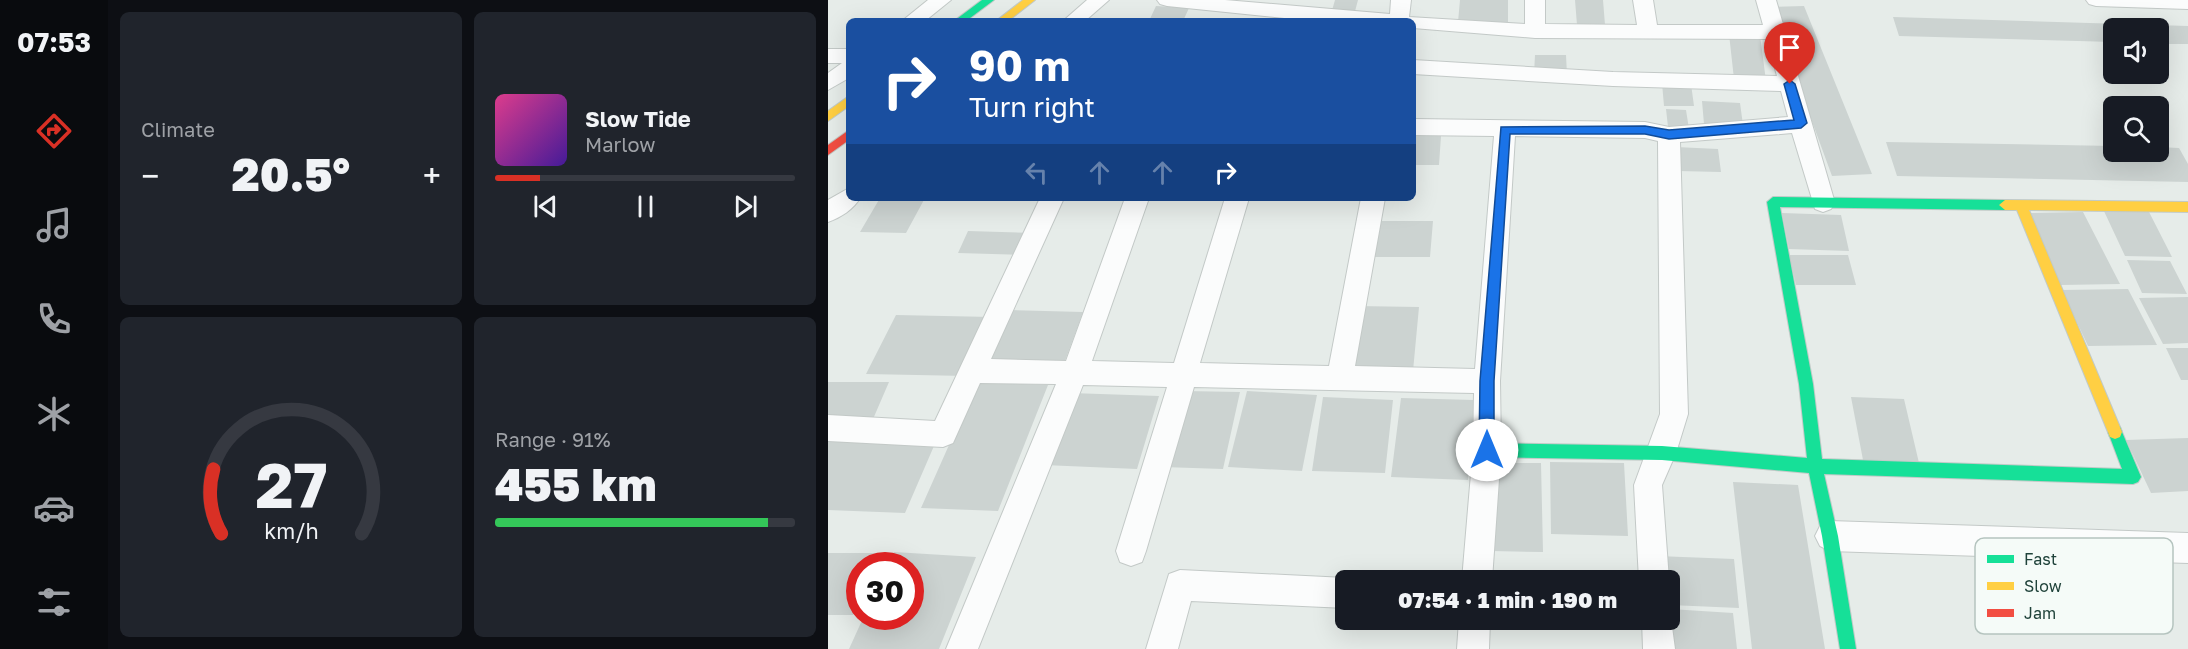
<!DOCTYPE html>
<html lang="en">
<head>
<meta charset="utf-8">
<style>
  body { margin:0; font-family:"Golos Text",sans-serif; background:#20242c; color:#f1f3f6; height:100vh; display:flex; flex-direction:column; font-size:22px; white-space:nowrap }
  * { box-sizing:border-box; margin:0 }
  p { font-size:20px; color:#9ea1a6 }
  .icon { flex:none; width:33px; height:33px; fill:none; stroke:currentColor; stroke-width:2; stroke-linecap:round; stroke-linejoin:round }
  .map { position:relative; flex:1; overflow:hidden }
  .drawer { display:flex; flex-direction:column; gap:12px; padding:12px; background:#0d0f14; width:720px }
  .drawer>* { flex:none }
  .top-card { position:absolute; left:18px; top:18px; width:570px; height:183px; border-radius:9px; box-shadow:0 6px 24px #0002; background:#1a4fa0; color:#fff; overflow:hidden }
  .fabs { position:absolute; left:1275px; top:18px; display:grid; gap:12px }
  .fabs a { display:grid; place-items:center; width:66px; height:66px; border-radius:9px; background:#171b24; box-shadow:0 6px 24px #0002; font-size:30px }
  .speed { position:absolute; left:18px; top:552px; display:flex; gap:12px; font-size:30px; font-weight:700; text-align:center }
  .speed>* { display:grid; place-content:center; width:78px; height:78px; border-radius:50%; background:#171b24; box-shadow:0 6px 24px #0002; line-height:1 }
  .speed .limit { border:9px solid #d22; background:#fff; color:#111 }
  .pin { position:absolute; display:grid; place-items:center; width:51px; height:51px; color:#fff; margin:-62px -26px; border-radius:50% 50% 50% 0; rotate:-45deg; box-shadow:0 0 6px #0007 }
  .pin .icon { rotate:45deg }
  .me { position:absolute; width:66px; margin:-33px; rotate:0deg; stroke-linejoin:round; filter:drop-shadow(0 0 4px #0008) }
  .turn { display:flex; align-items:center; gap:21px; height:126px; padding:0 24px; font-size:27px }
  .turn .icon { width:78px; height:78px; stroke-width:2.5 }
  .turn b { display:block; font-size:42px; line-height:51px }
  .lanes { display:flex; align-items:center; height:57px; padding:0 24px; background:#0003; justify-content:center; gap:30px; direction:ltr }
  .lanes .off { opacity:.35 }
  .big { font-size:45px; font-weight:800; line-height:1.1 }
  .drawer .tile { flex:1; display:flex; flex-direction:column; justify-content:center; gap:9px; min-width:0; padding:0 21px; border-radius:9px; background:#20242c }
  .drawer .dial { align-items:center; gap:0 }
  .dial svg { height:156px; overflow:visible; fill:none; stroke:#363941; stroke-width:7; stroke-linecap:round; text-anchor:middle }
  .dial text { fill:#f1f3f6; stroke:none }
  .song { display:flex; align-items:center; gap:18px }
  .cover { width:72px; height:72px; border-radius:9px; background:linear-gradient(135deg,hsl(330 70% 55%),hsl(260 70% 35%)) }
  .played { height:6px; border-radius:3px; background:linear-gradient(90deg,#d93025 15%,#363941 15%) }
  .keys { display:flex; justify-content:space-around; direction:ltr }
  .heat { display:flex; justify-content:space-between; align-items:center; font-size:33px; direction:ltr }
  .charge { height:9px; border-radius:4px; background:linear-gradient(90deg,#34c759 91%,#363941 0) }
  .drawer .tiles { flex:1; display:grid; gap:12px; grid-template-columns:repeat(2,1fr) }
  .trip { position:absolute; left:507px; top:570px; width:345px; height:60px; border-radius:9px; background:#171b24; box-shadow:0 6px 24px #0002; font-weight:800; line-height:60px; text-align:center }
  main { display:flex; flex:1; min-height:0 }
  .menu { display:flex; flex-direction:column; width:108px; justify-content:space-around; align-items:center; background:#090b0e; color:#9ea1a6 }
  .menu .icon { width:42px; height:42px }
  .menu .active { color:#d93025 }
  .menu b { font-size:27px; color:#f1f3f6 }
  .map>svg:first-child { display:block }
</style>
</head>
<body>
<main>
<nav class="menu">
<b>07:53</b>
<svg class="icon active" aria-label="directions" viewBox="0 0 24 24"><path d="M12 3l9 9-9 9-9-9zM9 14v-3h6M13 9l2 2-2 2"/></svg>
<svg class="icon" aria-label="music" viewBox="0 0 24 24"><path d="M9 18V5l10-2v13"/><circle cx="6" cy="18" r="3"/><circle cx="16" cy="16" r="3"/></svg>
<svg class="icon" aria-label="phone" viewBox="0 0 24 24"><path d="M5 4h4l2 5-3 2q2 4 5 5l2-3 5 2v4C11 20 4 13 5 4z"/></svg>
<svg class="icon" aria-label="climate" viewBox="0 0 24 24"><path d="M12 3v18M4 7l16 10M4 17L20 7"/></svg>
<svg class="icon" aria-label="car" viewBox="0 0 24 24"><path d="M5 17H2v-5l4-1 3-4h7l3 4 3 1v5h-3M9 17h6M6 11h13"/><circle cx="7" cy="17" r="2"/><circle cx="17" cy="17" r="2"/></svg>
<svg class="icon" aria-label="filters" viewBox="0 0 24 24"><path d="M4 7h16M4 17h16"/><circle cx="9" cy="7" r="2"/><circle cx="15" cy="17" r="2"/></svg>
</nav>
<section class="drawer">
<div class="tiles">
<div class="tile"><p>Climate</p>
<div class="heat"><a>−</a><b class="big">20.5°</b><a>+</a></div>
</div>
<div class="tile">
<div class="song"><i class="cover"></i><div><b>Slow Tide</b><p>Marlow</p></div></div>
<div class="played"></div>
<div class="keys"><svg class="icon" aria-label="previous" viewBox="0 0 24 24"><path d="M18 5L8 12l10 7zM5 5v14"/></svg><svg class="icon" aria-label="pause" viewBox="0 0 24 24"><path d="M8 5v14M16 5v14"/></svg><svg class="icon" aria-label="next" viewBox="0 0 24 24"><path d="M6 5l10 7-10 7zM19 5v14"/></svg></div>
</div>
<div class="tile dial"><svg viewBox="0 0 100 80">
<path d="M14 69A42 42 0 1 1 86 69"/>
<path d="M14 69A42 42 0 0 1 10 36" stroke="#d93025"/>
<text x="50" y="56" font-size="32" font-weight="700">27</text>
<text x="50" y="72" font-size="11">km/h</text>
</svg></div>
<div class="tile"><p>Range · 91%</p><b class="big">455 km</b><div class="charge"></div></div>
</div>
</section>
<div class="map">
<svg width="1360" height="649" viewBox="0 0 1360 649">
  <rect width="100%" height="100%" fill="#e6ece9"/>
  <path fill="#ccd3d1" d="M 507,0 L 530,0 L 526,15 L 503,14 Z
    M 632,0 L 680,0 L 680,23 L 630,22 Z
    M 747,0 L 775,0 L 777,25 L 749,25 Z
    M 328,6 L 361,8 L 355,21 L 321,21 Z
    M 976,6 L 1044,174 L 1004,176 L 942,7 Z
    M 1065,17 L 1360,26 L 1360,44 L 1330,44 L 1330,28 L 1286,28 L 1286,42 L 1071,36 Z
    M 901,34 L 932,35 L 938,81 L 906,79 Z
    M 707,55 L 738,55 L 739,75 L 706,74 Z
    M 834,83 L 863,84 L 866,106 L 836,106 Z
    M 874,101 L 912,103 L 915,125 L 876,124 Z
    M 838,109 L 858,110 L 861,129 L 840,127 Z
    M 585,136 L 613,136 L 611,165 L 585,165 Z
    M 1058,142 L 1286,146 L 1286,152 L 1330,152 L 1330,147 L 1351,148 L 1360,164 L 1360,182 L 1069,176 Z
    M 848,147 L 890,149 L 893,172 L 850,171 Z
    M 52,198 L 97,198 L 78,233 L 32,232 Z
    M 1275,209 L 1320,210 L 1344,257 L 1297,256 Z
    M 1255,212 L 1292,284 L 1233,285 L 1199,213 Z
    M 954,213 L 1013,215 L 1021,251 L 961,249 Z
    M 547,221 L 605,221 L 602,257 L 542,257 Z
    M 140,231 L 207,233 L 197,255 L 130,253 Z
    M 961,255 L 1020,255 L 1028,285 L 968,285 Z
    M 1299,260 L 1342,261 L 1359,294 L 1314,293 Z
    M 1300,289 L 1329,345 L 1260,346 L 1234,290 Z
    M 1360,297 L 1360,343 L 1335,344 L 1311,298 Z
    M 528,306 L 591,307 L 585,371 L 519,371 Z
    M 178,310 L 255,312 L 234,369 L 154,367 Z
    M 68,315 L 164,317 L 139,376 L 38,374 Z
    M 1338,348 L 1360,348 L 1360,380 L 1353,380 Z
    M 0,382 L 61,382 L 42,426 L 0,425 Z
    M 149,382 L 220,385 L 170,511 L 93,508 Z
    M 356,391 L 412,392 L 395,469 L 335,467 Z
    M 419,391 L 489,395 L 474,471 L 400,467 Z
    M 243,393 L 331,396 L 309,469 L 216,465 Z
    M 495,397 L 565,400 L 557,473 L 484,471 Z
    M 1023,397 L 1076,399 L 1091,463 L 1035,460 Z
    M 573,398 L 646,400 L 640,480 L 563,477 Z
    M 1360,438 L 1360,491 L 1323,493 L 1298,440 Z
    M 0,439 L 109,439 L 77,513 L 0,510 Z
    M 722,462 L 796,463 L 800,536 L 723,534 Z
    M 665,463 L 713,463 L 715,552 L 663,551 Z
    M 905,482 L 970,485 L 997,649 L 924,649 Z
    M 66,552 L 148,557 L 111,649 L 21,649 L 36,616 L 82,616 L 82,566 L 60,566 Z
    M 0,553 L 52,553 L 47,566 L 32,566 L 32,601 L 25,615 L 0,615 Z
    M 829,556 L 906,559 L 911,608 L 842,605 L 842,580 L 831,580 Z
    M 842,609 L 905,613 L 909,649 L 833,649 L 832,620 L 842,620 Z"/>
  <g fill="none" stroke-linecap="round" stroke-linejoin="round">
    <g stroke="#c3c9c7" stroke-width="2">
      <path id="street" d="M 100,0 L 123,0 L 97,21 L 74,21 Z
        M 259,0 L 281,0 L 257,21 L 235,21 Z
        M 329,0 L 397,0 L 562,14 L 563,0 L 583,0 L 581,17 L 697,24 L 697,0 L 717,0 L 717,24 L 809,25 L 805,0 L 825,0 L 829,25 L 935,25 L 928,0 L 948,0 L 1007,203 L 1003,209 L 995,212 L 987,209 L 964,133 L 852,142 L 860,414 L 848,453 L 834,485 L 841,580 L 811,580 L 806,485 L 832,414 L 830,141 L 817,138 L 687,136 L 672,381 L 673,450 L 664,580 L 634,580 L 645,450 L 646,393 L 366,387 L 318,551 L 314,562 L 303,566 L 292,562 L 288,551 L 339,387 L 255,385 L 150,649 L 118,649 L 228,384 L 152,383 L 125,443 L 115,447 L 0,441 L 0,415 L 107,421 L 212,198 L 236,198 L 163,359 L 238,361 L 297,198 L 321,198 L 264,361 L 346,363 L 397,198 L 421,198 L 372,363 L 501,366 L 533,198 L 557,198 L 527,366 L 647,369 L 666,136 L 585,135 L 585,119 L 817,122 L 841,127 L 960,117 L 953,91 L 785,86 L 585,74 L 585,60 L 785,72 L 949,76 L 939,39 L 707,38 L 585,28 L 585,21 L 485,21 L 339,6 L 332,4 Z
        M 1258,0 L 1360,0 L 1360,9 L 1268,6 L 1261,4 Z
        M 0,49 L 21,49 L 21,78 L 0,90 L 0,73 L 14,63 L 0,63 Z
        M 21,188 L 21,198 L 32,198 C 26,209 12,218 0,222 L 0,200 Z
        M 1002,521 L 1360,533 L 1360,563 L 1002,551 L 992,546 L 987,536 L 992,526 Z
        M 352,570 L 518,578 L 525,580 L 518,580 L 518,608 L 363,601 L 350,649 L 318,649 L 341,574 Z
        M 842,612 L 847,649 L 815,649 L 814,620 L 842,620 Z
        M 631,620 L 662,620 L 661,649 L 629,649 Z"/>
    </g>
    <g stroke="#c1cac7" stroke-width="2">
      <path id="fast" d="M 154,0 L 166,0 L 138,21 L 126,21 Z
        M 945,197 L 1177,200 L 1183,205 L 1177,210 L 952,207 L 985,384 L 994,459 L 1294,469 L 1280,432 L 1282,427 L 1287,425 L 1292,427 L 1294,432 L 1313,477 L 1310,482 L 1305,484 L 996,474 L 1010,536 L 1028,649 L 1012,649 L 994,536 L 981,473 L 834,460 L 659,457 L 654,455 L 652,450 L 654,445 L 659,443 L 834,446 L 979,458 L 971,384 L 939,202 Z"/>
    </g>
    <g stroke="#c1cac7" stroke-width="2">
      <path id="slow" d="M 195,0 L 207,0 L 180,21 L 168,21 Z
        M 21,96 L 21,106 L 0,121 L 0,111 Z
        M 1177,200 L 1360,202 L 1360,212 L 1201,210 L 1294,432 L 1292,437 L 1287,439 L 1282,437 L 1189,210 L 1177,210 L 1171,205 Z"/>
    </g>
    <g stroke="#c1cac7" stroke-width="2">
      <path id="jam" d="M 21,130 L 21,140 L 0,155 L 0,145 Z"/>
    </g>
    <use href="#street" fill="#fbfcfc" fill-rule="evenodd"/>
    <use href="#fast" fill="#16e098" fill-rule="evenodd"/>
    <use href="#slow" fill="#ffcf43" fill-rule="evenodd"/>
    <use href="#jam" fill="#f24e42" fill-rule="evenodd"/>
  </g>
  <path fill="#1a73e8" stroke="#114b97" stroke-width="1.5" d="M 962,80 L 967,84 L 979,123 L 973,128 L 841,139 L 817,134 L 682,134 L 666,381 L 666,450 L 664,455 L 659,457 L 654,455 L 651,450 L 652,381 L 673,127 L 817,126 L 841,130 L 966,120 L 956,84 Z"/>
  <rect x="1147" y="538" width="198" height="96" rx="9" fill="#f5fbf8" stroke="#b5c4bf" stroke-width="1.5"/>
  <rect x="1159" y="555" width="27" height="8" fill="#16e098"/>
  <rect x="1159" y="582" width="27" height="8" fill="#ffcf43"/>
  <rect x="1159" y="609" width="27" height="8" fill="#f24e42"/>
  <g font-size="16" fill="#20433b">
    <text x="1196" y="565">Fast</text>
    <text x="1196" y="592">Slow</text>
    <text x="1196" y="619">Jam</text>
  </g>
</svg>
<div class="fabs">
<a><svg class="icon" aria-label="sound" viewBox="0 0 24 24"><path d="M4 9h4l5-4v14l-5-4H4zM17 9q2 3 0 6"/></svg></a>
<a><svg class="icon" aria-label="search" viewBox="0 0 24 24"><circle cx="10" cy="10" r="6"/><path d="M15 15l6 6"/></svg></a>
</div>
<div class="speed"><div class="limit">30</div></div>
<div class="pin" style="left:962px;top:84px;background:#d93025"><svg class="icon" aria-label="arrive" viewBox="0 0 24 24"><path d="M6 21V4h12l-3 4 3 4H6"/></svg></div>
<svg class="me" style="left:659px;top:450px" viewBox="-20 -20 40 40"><circle r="19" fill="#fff"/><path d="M0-13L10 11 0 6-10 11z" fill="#1a73e8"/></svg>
<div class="trip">07:54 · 1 min · 190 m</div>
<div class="top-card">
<div class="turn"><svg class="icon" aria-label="right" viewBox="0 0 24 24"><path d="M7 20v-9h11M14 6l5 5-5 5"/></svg><div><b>90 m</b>Turn right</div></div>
<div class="lanes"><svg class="icon off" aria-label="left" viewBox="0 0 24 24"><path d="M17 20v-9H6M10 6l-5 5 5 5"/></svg><svg class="icon off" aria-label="ahead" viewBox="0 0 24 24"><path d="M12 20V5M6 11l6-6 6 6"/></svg><svg class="icon off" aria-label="ahead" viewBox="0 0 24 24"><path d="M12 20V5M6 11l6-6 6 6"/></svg><svg class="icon" aria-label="right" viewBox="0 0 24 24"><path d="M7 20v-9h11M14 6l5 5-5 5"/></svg></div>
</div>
</div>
</main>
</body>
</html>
